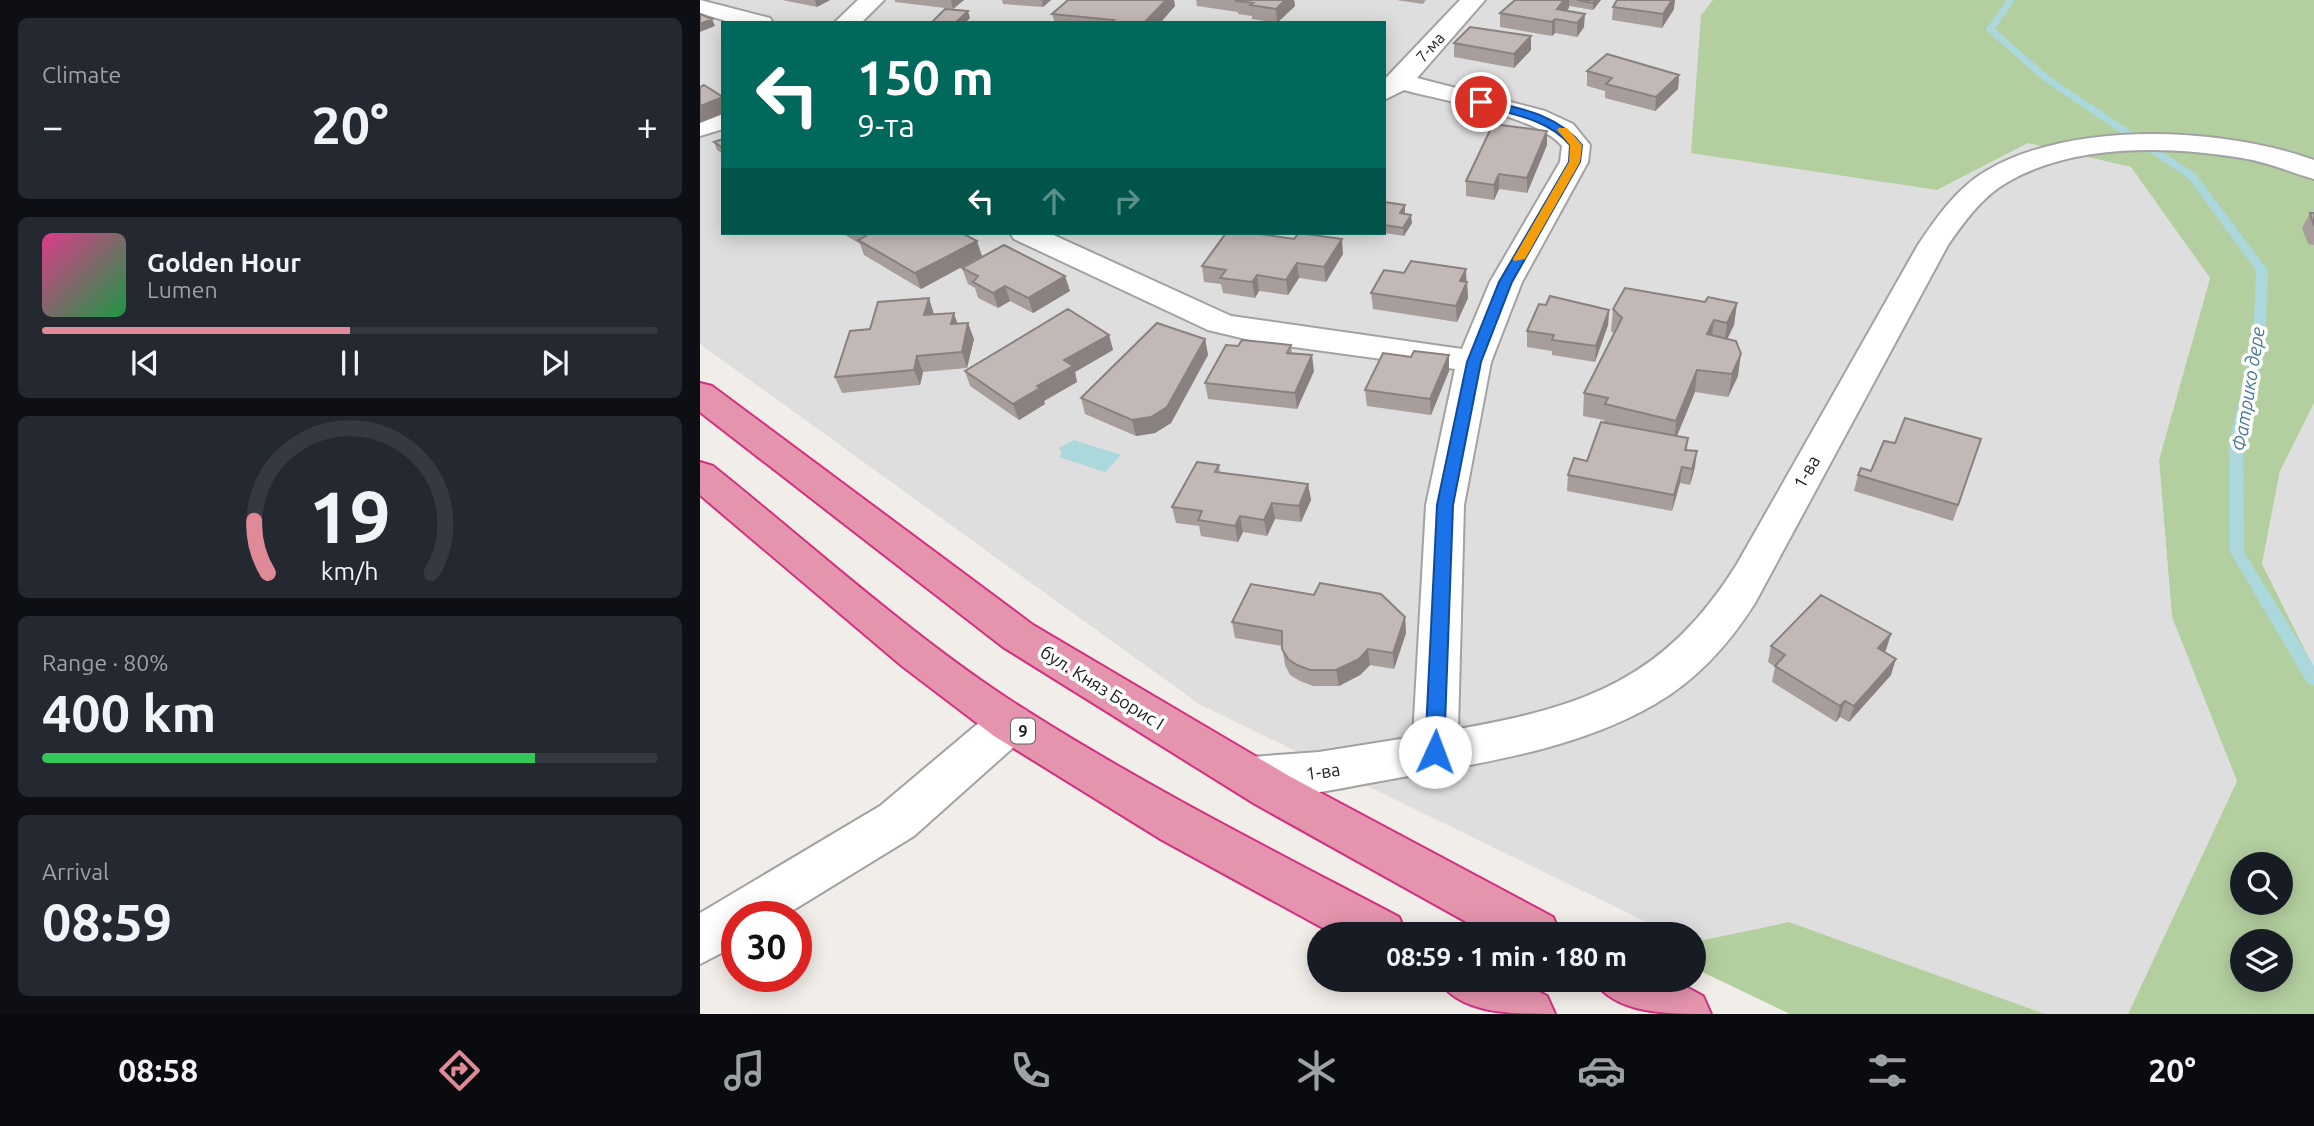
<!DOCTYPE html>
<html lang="en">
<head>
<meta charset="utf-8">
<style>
  body { margin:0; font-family:Ubuntu,sans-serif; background:#242831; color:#f1f3f6; height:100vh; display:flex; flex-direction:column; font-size:26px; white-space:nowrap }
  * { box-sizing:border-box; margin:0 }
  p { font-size:23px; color:#9ea1a6 }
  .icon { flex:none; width:38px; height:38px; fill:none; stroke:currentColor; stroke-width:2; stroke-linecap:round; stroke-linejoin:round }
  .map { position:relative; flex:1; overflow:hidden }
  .panel { display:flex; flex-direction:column; gap:18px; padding:18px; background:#0d0f14; width:700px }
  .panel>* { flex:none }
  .hud { position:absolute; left:21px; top:21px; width:665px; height:214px; border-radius:0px; box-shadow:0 4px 18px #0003; background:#00695c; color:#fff; overflow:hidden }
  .buttons { position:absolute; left:1530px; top:852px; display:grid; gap:14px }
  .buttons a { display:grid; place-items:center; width:63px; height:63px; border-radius:50%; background:#171b24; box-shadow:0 4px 18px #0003; font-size:35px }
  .speed { position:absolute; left:21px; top:901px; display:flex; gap:14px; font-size:35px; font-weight:700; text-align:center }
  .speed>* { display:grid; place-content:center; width:91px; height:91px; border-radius:50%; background:#171b24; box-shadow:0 4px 18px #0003; line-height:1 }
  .speed .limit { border:10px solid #d22; background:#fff; color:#111 }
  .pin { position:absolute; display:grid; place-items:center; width:60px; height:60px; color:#fff; margin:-30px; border:4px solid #fff; border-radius:50%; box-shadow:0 2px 7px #0007 }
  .me { position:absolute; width:77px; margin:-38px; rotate:2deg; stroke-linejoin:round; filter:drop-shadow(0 0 5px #0008) }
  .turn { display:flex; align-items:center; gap:24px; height:147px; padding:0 21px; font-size:32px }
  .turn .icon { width:91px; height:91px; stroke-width:2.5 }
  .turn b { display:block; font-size:49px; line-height:60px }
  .lanes { display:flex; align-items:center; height:66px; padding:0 21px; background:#0003; justify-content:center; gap:35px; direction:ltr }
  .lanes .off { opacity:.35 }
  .big { font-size:52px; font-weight:700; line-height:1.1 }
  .panel .card { flex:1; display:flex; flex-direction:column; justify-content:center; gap:10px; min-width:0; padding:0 24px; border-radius:10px; background:#242831 }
  .panel .dial { align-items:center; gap:0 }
  .dial svg { height:182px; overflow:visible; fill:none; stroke:#363941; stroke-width:7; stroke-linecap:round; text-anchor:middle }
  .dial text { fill:#f1f3f6; stroke:none }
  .song { display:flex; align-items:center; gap:21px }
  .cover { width:84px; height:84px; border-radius:10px; background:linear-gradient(135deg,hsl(330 70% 55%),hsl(140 70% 35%)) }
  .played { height:7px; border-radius:4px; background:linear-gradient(90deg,#e08997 50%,#363941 50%) }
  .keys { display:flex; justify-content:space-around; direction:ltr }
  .heat { display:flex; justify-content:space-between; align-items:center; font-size:38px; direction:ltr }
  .charge { height:10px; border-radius:5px; background:linear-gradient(90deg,#34c759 80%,#363941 0) }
  .trip { position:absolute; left:607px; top:922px; width:399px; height:70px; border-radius:35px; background:#171b24; box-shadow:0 4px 18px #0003; font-weight:700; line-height:70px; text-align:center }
  .tab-bar { display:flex; height:112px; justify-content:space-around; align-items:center; background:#090b0e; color:#9ea1a6 }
  .tab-bar .icon { width:49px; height:49px }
  .tab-bar .active { color:#e08997 }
  .tab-bar b { font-size:32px; color:#f1f3f6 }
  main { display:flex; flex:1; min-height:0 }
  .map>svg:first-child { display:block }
</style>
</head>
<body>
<main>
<section class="panel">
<div class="card"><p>Climate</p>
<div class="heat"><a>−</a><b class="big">20°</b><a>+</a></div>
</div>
<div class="card">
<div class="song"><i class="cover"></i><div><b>Golden Hour</b><p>Lumen</p></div></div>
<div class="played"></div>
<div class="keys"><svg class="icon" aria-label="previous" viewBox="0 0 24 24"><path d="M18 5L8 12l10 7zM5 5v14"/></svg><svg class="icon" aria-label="pause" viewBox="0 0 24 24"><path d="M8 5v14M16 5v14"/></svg><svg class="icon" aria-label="next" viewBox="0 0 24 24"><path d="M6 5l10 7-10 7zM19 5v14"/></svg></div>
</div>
<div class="card dial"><svg viewBox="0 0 100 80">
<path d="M14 69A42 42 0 1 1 86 69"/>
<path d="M14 69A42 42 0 0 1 8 46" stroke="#e08997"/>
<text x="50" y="56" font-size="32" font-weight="700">19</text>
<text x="50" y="72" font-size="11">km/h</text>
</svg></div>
<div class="card"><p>Range · 80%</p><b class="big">400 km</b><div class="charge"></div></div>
<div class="card"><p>Arrival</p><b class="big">08:59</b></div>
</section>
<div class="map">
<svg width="1614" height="1014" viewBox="0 0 1614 1014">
  <rect width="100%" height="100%" fill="#f1ede8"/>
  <path fill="#dfdede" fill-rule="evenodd" d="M 0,0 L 1013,0 L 1001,15 L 1237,190 L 1328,143 L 1431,166 L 1510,278 L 1459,460 L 1472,617 L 1537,781 L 1428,1014 L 1345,1014 L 1089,922 L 994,942 L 994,934 L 971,934 L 499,704 L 0,344 ZM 23,23 L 684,23 L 684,233 L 23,233 Z
    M 1614,403 L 1614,668 L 1562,565 L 1580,471 Z"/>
  <path fill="#b3cf9f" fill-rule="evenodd" d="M 1013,0 L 1614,0 L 1614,403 L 1580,471 L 1562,564 L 1614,668 L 1614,1014 L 1428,1014 L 1537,781 L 1472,617 L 1459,460 L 1510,278 L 1431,167 L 1328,143 L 1237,190 L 991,153 L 1001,15 ZM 1542,864 L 1580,864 L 1580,903 L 1542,903 ZM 1542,942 L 1580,942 L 1580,980 L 1542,980 Z
    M 1089,922 L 1345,1014 L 1090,1014 L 994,968 L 994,942 Z"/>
  <path fill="#abd8dd" d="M 374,440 L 421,455 L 405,472 L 359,457 L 362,454 L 359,448 Z"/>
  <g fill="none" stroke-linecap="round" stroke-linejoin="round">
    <path fill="#abd8dd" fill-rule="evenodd" d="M 1307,0 L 1315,0 L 1295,29 L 1350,77 L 1496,174 L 1568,270 L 1565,346 L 1543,442 L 1544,552 L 1614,666 L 1614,686 L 1608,684 L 1530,552 L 1529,442 L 1553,346 L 1556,270 L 1488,178 L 1344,81 L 1287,31 L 1286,29 Z"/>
    <g stroke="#a2a2a2" stroke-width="4">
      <path id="minor" d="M 0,0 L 70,18 L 73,23 L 33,23 L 0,13 Z
        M 158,0 L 184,0 L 161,23 L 134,23 Z
        M 760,0 L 785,0 L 717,78 L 845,111 L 873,124 L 890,145 L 888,162 L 822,282 L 791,362 L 764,505 L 758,729 C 886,707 966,678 1037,564 L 1218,245 C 1236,218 1257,188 1286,171 C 1372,120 1522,127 1614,160 L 1614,179 C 1590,172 1567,162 1542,158 C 1468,146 1373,143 1306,183 C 1282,197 1264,222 1248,245 L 1055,603 C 1029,644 997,680 955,704 C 872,752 774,764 681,781 C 639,788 575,805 535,791 L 528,777 L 535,763 L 551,757 L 619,752 L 713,737 L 726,505 L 755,369 L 558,342 L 508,330 L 314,239 L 310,233 L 349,233 L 531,316 L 762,349 L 790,282 L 860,162 L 862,146 C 837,116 744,101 704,90 L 684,100 L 684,80 Z
        M 23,111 L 23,129 L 0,136 L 0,118 Z
        M 310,705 L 326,710 L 332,723 L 326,736 L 214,836 L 82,917 L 37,917 L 37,945 L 0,964 L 0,913 L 180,806 L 294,710 Z"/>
    </g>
    <g stroke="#d52f7f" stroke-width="4">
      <path id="highway" d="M 0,383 L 12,386 L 333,625 L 589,776 L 853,917 L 860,934 L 788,934 L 555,804 L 303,647 L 0,412 Z
        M 0,462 L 13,466 C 114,547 219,643 327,711 C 447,787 574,851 699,917 L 706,934 L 634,934 L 462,840 L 294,736 L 202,666 L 0,495 Z
        M 739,980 L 817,980 L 847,996 L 855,1014 C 812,1014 759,1014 739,980 Z
        M 894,980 L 973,980 L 1003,996 L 1011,1014 C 968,1014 914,1014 894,980 Z"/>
    </g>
    <use href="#minor" fill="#fff" fill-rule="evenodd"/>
    <use href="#highway" fill="#e594ae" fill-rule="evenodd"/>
  </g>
  <path fill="#a79e9c" d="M 82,0 L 130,0 L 117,7 Z
    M 195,0 L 264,0 L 253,9 L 195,2 Z
    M 302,0 L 351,0 L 343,7 L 303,4 Z
    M 368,0 L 474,0 L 475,6 L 460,23 L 355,23 L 352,14 Z
    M 496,0 L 594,0 L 595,6 L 577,23 L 552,19 L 552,16 L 538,14 L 538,12 L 497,6 Z
    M 696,0 L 726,0 L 723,4 Z
    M 815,0 L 901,0 L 893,10 L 869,6 L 866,11 L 884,27 L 877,37 L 855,33 L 852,36 L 800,27 L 800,13 Z
    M 913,7 L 974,9 L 962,28 L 912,20 Z
    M 831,36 L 831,50 L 814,68 L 754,57 L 754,43 Z
    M 887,71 L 979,75 L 978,89 L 955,111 L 905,98 L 905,91 L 887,86 Z
    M 23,135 L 23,154 L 17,150 L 14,142 L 22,139 L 21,136 Z
    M 847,145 L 827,193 L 799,189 L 794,200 L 766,196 L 766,181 Z
    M 684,202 L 705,205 L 704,214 L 712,223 L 704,236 L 684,233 Z
    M 1610,213 L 1614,213 L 1614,245 L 1608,244 L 1602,228 Z
    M 142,233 L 272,233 L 266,235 L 282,256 L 221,289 L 164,255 L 160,244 Z
    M 643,254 L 626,282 L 599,278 L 588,295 L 559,291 L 555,298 L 523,293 L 521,284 L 504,282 L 502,266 Z
    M 262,268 L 365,276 L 370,291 L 333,313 L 310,301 L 298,308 L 278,298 L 275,288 L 268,284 Z
    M 766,269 L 768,298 L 757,322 L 673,309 L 671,293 L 704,273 Z
    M 1005,302 L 1037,303 L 1034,325 L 1027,339 L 1038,376 L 1028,397 L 995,392 L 977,436 L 988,438 L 987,450 L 995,467 L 990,485 L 980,483 L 972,511 L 867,491 L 868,475 L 887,461 L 904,422 L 904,420 L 883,416 L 884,393 L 914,334 L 911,331 L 913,309 Z
    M 846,305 L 909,310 L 908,325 L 895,362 L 852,355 L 852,351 L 827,347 L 827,331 Z
    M 234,314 L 258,324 L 274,339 L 267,368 L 223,372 L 220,385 L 142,393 L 135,377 L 170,329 Z
    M 409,335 L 413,350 L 375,372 L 377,382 L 344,401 L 345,404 L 319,420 L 270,386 L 265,371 Z
    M 505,339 L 508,355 L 471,423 L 455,433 L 436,436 L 385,414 L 381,398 Z
    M 591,345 L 592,353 L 614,371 L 597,409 L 508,399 L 505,383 L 538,346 Z
    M 749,355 L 749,371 L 731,415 L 667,406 L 665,390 L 711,357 Z
    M 1281,439 L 1253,521 L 1154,491 L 1158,475 L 1171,471 L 1195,443 Z
    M 519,465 L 520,472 L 608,484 L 611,500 L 601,522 L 575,519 L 567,536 L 543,532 L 538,542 L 501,536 L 499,526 L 476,523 L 472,507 Z
    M 705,617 L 706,633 L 694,669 L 670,665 L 660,675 L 639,686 L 613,686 L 600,681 L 590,675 L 585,665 L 582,646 L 535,638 L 532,622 Z
    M 1071,646 L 1186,650 L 1184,652 L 1191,675 L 1149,722 L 1140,717 L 1136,722 L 1072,682 L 1075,667 L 1068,662 Z"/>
  <path fill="#88817f" d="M 115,0 L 130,0 L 117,7 Z
    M 251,0 L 264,0 L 253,9 Z
    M 342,0 L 351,0 L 343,7 Z
    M 466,0 L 474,0 L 475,6 L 460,23 L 444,23 Z
    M 585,0 L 594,0 L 595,6 L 577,23 L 576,9 Z
    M 864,0 L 869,0 L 869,8 L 858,20 L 857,9 Z
    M 896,0 L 901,0 L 893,10 L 893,3 Z
    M 972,0 L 975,0 L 974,9 L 962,28 L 963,14 Z
    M 268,11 L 270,18 L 265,23 L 255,23 Z
    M 885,14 L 884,27 L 877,37 L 877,23 Z
    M 12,19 L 15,26 L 0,32 L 0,24 Z
    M 855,19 L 855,33 L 852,36 L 852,22 Z
    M 831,36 L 831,50 L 814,68 L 814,54 Z
    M 979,75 L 978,89 L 955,111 L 956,97 Z
    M 23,97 L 23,114 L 0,123 L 0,106 Z
    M 847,131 L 847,145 L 827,193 L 827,178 Z
    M 799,174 L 799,189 L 794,200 L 794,185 Z
    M 705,205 L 705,213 L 700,221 L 700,213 Z
    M 711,215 L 712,223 L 704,236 L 703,228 Z
    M 642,239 L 643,254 L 626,282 L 624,267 Z
    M 277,241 L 282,256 L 221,289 L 215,273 Z
    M 597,263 L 599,278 L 588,295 L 586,280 Z
    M 766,269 L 766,284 L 760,281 Z
    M 557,275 L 559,291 L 555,298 L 552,282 Z
    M 365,276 L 370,291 L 333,313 L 328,298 Z
    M 767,282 L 768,298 L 757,322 L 756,306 Z
    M 305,286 L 310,301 L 298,308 L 293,293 Z
    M 229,298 L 234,314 L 224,315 Z
    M 1037,303 L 1034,325 L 1024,346 L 1027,323 Z
    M 909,310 L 908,325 L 895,362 L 896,346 Z
    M 254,313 L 259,328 L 251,324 Z
    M 1014,320 L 1011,343 L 1007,334 Z
    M 268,323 L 274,339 L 267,368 L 262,352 Z
    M 409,335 L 413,350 L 375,372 L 377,382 L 344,401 L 345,404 L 319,420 L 313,404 L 337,386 L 364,360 Z
    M 505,339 L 508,355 L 471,423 L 455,433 L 436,436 L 432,420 Z
    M 1041,354 L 1038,376 L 1028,397 L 1032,374 Z
    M 612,355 L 614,371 L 597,409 L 595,393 Z
    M 749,355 L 749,371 L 731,415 L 730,399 Z
    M 217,356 L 223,372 L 220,385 L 214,370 Z
    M 997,370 L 995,392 L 974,443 L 976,421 Z
    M 997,451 L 995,467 L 990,485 L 992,469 Z
    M 982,467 L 980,483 L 972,511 L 974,495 Z
    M 608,484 L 611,500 L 601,522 L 599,506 Z
    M 572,503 L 575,519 L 567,536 L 564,520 Z
    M 540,516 L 543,532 L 538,542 L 535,526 Z
    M 705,617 L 706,633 L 694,669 L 693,653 Z
    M 1191,634 L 1186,650 L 1173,664 L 1178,648 Z
    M 668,649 L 670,665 L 660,675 L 639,686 L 636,670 Z
    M 1196,659 L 1191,675 L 1149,722 L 1154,706 Z
    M 1145,701 L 1140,717 L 1136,722 L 1140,706 Z"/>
  <path fill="#c2b8b5" stroke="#88817f" stroke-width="2" d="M 368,0 L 466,0 L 444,23 L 412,23 L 414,20 L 352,14 Z
    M 537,0 L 585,0 L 576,9 L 550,5 L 553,3 L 536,1 Z
    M 815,0 L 864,0 L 857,9 L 885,14 L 877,23 L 855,19 L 852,22 L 800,13 Z
    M 877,0 L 896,0 L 893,3 Z
    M 917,0 L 972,0 L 963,14 L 913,7 Z
    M 245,9 L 268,11 L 255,23 L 231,23 Z
    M 0,14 L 12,19 L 0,24 Z
    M 770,27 L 831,36 L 814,54 L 754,43 Z
    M 907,54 L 979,75 L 956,97 L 906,84 L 912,78 L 887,71 Z
    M 4,85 L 23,97 L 0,106 L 0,87 Z
    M 793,124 L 847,131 L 827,178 L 799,174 L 794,185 L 766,181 Z
    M 23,139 L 23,148 L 14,142 Z
    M 684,202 L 705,205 L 700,213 L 711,215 L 703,228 L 684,225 Z
    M 1610,213 L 1614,213 L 1614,226 Z
    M 160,233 L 262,233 L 277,241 L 215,273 L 158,240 L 166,236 Z
    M 526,233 L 552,233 L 594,239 L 599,233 L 642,239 L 624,267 L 597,263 L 586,280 L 557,275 L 552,282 L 520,278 L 526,270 L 502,266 Z
    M 304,245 L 365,276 L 328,298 L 305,286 L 293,293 L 273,282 L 278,276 L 262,268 Z
    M 711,261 L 766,269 L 760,281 L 767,282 L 756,306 L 671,293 L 684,270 L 704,273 Z
    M 925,288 L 1005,302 L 1008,297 L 1037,303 L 1027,323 L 1014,320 L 1007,334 L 1036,341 L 1041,354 L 1032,374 L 997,370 L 976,421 L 905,404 L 908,398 L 884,393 L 922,318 L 913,309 Z
    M 850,296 L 909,310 L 896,346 L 852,340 L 854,335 L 827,331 L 839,304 L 846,305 Z
    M 229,298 L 224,315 L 254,313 L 251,324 L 268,323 L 262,352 L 217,356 L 214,370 L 135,377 L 150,331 L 170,329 L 178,302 Z
    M 368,309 L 409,335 L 364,360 L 373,366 L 337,386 L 340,388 L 313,404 L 265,371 Z
    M 457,323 L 505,339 L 467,407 L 451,417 L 432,420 L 381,398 Z
    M 542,340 L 591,345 L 587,353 L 612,355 L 595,393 L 505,383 L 526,345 L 538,346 Z
    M 714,351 L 749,355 L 730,399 L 665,390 L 683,353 L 711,357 Z
    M 1205,418 L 1281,439 L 1258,505 L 1158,475 L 1161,468 L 1171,471 L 1184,441 L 1195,443 Z
    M 901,422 L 988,438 L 985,450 L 997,451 L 992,469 L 982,467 L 974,495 L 868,475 L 874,458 L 887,461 Z
    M 497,462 L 519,465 L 515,472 L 608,484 L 599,506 L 572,503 L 564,520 L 540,516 L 535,526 L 498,520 L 502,511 L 472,507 Z
    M 620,583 L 681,594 L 705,617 L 693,653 L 668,649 L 659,659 L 636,670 L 610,670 L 597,665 L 588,659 L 582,649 L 582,631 L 532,622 L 551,584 L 614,595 Z
    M 1121,595 L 1191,634 L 1178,648 L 1196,659 L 1154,706 L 1145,701 L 1140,706 L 1075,666 L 1085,655 L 1071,646 Z"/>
  <path fill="#1a73e8" stroke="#114b97" stroke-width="2" d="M 781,99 C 818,108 858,114 882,145 L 880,162 L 812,282 L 781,362 L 753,505 L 744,752 L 742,758 L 728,758 L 725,752 L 737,505 L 767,362 L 799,282 L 869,162 L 870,145 C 847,118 810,114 777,105 L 777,100 Z"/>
  <path fill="#f59e0b" d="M 859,128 L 867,128 L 882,145 L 880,162 L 825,259 L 814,261 L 813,259 L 869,162 L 870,145 L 857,130 Z"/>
  <g text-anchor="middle" stroke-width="7" stroke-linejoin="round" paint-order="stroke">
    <g font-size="16" fill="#212121" stroke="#fff">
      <text transform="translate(730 47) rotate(-48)" y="6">7-ма</text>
    </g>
    <rect fill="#fff" stroke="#646464" stroke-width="2" x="311" y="718.5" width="24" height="25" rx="5"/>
    <g font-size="16" font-weight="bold" fill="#212121">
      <text x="323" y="737">9</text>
    </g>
    <g font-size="18" fill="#212121" stroke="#fff">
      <text transform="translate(1107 472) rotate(-61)" y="6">1-ва</text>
      <text transform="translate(402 688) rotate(32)" y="6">бул. Княз Борис I</text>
      <text transform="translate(623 772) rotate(-8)" y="6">1-ва</text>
    </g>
    <g font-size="19" font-style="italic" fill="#477a96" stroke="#fff">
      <text transform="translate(1548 389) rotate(-81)" y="7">Фатрико дере</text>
    </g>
  </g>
</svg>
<div class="buttons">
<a><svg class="icon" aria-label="search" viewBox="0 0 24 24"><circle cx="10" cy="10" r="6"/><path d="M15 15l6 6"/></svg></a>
<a><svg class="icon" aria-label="layers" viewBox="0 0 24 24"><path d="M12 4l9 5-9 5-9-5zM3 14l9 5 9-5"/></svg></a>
</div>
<div class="speed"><div class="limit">30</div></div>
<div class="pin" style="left:781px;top:102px;background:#d93025"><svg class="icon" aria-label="arrive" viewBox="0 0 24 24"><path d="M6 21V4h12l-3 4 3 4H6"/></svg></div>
<svg class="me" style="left:735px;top:752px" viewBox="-20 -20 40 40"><circle r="19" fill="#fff"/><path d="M0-13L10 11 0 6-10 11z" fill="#1a73e8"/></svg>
<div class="trip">08:59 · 1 min · 180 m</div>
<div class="hud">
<div class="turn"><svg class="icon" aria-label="left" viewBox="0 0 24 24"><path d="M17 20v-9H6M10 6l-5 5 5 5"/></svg><div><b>150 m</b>9-та</div></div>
<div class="lanes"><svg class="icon" aria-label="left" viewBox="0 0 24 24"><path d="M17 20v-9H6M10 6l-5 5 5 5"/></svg><svg class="icon off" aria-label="ahead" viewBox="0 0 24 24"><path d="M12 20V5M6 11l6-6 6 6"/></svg><svg class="icon off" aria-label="right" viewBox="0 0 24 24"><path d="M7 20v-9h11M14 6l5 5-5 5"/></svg></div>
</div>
</div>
</main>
<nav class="tab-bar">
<b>08:58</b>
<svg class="icon active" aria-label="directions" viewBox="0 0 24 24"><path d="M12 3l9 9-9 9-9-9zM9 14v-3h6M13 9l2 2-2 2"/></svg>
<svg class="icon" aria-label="music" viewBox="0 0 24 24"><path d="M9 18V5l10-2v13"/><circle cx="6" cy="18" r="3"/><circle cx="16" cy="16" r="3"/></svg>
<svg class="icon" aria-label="phone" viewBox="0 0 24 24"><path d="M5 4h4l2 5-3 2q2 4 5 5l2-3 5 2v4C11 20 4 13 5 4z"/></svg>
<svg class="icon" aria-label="climate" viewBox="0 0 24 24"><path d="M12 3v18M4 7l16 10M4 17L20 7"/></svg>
<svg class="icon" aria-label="car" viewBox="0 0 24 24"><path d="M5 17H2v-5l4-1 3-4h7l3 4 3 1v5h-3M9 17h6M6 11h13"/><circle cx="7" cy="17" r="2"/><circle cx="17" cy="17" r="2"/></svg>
<svg class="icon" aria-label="filters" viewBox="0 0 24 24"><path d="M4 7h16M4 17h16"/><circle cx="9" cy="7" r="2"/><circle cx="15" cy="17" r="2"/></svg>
<b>20°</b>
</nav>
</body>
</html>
